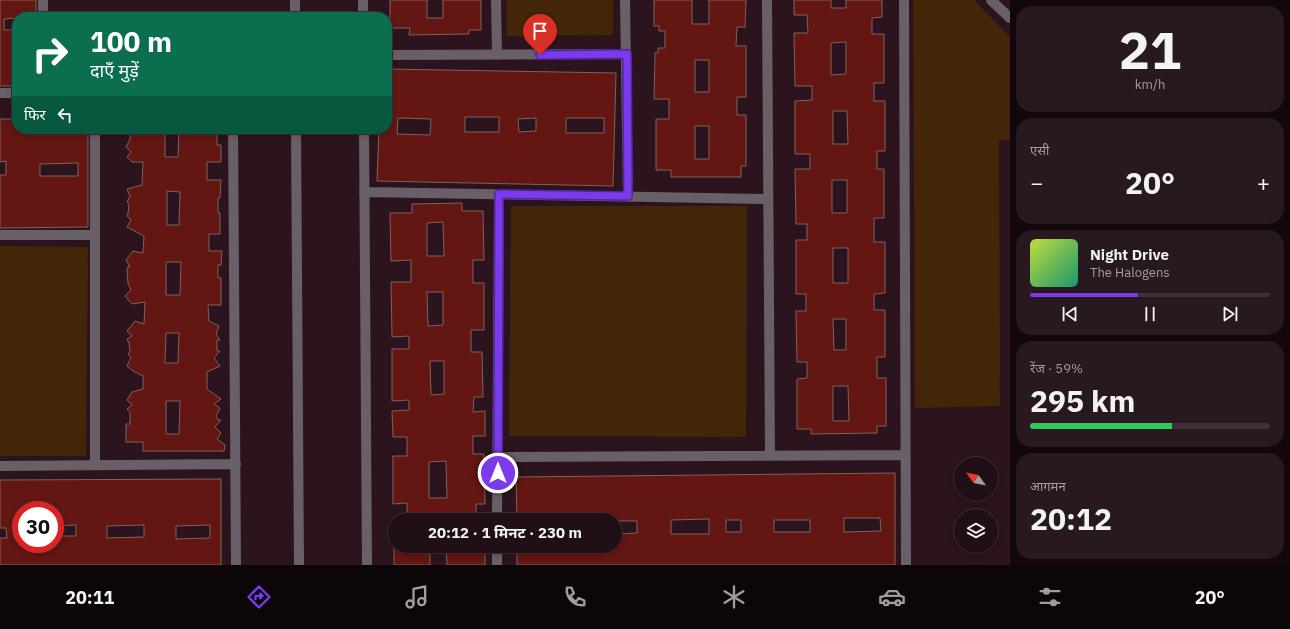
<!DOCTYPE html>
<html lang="hi">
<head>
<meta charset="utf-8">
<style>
  body { margin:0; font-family:"IBM Plex Sans","Noto Sans Devanagari",sans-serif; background:#28181f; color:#f1f3f6; height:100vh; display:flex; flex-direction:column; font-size:15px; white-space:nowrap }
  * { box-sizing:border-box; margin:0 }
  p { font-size:13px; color:#a29ca1 }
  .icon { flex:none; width:22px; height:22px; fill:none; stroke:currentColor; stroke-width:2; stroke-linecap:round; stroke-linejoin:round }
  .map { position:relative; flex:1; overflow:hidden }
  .details { display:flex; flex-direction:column; gap:6px; padding:6px; background:#12080c; width:280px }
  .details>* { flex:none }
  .top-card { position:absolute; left:12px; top:12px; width:380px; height:122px; border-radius:16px; box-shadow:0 2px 6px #0003,0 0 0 1px #3d2f35; background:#0b6e4f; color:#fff; overflow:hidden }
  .needle { width:26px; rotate:303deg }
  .controls { position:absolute; left:954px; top:457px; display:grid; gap:8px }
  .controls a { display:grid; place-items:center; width:44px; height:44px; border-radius:50%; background:#200f16; box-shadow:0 2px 6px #0003,0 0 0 1px #3d2f35; font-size:20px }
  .speed { position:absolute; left:12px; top:501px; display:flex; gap:8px; font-size:20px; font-weight:700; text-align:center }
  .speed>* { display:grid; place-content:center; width:52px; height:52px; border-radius:50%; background:#200f16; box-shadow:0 2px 6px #0003,0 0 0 1px #3d2f35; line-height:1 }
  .speed .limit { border:6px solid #d22; background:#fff; color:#111 }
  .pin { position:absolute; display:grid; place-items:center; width:34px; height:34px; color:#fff; margin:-41px -17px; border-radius:50% 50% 50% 0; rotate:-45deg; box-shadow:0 0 4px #0007 }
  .pin .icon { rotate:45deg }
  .me { position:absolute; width:44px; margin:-22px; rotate:0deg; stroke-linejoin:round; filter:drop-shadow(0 0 3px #0008) }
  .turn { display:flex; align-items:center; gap:14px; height:84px; padding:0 12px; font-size:18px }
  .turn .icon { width:52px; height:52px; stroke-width:2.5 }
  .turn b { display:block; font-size:28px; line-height:34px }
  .then { display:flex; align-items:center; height:38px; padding:0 12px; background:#0003; gap:8px; font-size:15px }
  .big { font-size:30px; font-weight:700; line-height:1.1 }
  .details .card { flex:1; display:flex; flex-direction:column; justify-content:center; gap:6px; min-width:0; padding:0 14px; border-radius:16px; background:#28181f }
  .details .dial { align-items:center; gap:0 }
  .dial b { font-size:52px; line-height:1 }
  .song { display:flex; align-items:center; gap:12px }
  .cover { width:48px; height:48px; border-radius:6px; background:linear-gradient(135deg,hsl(70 70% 55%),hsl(160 70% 35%)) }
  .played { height:4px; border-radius:2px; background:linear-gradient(90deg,#7c3aed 45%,#3d2f35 45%) }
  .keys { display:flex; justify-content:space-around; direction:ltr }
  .heat { display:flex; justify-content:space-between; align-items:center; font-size:22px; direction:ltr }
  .charge { height:6px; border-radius:3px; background:linear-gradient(90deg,#34c759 59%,#3d2f35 0) }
  .trip { position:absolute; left:388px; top:513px; width:234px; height:40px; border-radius:20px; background:#200f16; box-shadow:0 2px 6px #0003,0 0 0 1px #3d2f35; font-weight:700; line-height:40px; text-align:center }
  .dock { display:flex; height:64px; justify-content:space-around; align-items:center; background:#0d0609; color:#a29ca1 }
  .dock .icon { width:28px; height:28px }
  .dock .selected { color:#7c3aed }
  .dock b { font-size:18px; color:#f1f3f6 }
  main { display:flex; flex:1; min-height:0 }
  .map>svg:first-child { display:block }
</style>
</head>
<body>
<main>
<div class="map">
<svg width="1010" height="565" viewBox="0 0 1010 565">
  <rect width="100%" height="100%" fill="#2b141d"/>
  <path fill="#432508" d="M 506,0 L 613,0 L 613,35 L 507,36 Z
    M 913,0 L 974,0 L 1010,37 L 1010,140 L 999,140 L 1000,406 L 915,408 Z
    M 511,206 L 747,206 L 746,437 L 509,436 Z
    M 0,246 L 88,247 L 86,456 L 0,456 Z"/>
  <path fill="#631612" stroke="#80625d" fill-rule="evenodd" d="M 0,0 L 36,0 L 36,17 L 17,17 L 17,18 L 4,19 L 4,30 L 17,30 L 17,86 L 0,86 Z
    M 390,0 L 427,0 L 427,18 L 443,18 L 443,0 L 481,0 L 481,30 L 469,30 L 469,34 L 409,35 L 410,28 L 390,28 Z
    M 654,0 L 692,0 L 692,24 L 709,24 L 709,0 L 746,0 L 745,27 L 737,27 L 736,46 L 746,46 L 746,97 L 737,97 L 737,115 L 746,115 L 746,166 L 741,166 L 741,177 L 671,177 L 671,170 L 656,170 L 656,119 L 669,119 L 669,99 L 654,99 L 655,53 L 658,53 L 658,48 L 665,48 L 665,31 L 659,31 L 659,26 L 654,26 ZM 695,60 L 709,60 L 709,92 L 695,92 ZM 695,126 L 709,126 L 709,159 L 695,159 Z
    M 794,0 L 831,0 L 831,8 L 846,8 L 846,0 L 882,0 L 882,17 L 872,18 L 872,34 L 884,34 L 884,83 L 874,83 L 874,101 L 885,101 L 885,151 L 877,151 L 877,169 L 884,169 L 884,218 L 874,218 L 874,242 L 885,242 L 885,293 L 874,294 L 874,310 L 885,310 L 885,357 L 877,357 L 877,378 L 886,378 L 886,426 L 877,426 L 877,433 L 811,434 L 811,429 L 797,429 L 797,379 L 807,378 L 807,362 L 797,362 L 796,311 L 806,311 L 806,294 L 796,294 L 796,240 L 807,240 L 807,224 L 796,224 L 795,169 L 810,169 L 810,154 L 795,154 L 795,101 L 812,100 L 812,86 L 795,86 L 794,33 L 808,33 L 807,15 L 794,15 ZM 846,42 L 846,74 L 831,75 L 831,43 ZM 833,111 L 847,111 L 848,144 L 833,144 ZM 832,180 L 847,180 L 847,213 L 832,213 ZM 833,248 L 848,248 L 848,283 L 833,283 ZM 833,319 L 846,319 L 846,350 L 834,350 ZM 833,386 L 848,386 L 849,421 L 833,421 Z
    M 387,69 L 616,73 L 613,186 L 377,181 L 379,129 L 387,129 ZM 465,117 L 499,117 L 499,132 L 465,132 ZM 398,118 L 431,119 L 430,135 L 397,134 ZM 536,118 L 536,131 L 519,132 L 518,119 ZM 566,118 L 604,118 L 604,133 L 566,133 Z
    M 0,119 L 17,119 L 17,129 L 88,129 L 88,227 L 0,228 L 0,175 L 6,175 L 6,161 L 0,162 ZM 78,163 L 78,176 L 40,176 L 40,164 Z
    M 131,129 L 165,129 L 165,157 L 178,157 L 179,129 L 222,129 L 221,130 L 217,130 L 217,145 L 221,145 L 221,162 L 207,162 L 207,180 L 221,180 L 220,198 L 218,198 L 218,213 L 220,213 L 220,234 L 209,234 L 209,251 L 222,251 L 221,265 L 218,265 L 218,278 L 221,278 L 221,305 L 208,305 L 209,321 L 219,326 L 216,334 L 220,340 L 217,340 L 217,351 L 220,351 L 214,358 L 220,366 L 207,372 L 207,389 L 221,399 L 214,404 L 220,408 L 216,416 L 218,420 L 221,420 L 215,427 L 221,433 L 217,439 L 225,445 L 224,451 L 143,451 L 143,442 L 126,442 L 126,424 L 130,424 L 130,412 L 127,409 L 132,405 L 127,400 L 132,392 L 143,389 L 143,376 L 133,371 L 127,366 L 131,358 L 128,354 L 130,352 L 129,343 L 127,339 L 132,336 L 127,331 L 135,321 L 144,324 L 145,302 L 132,304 L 125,296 L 131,290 L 128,283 L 127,269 L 128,267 L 130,267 L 126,260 L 133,251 L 143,253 L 144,236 L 127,227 L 131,220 L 127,216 L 128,214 L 129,204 L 127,202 L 130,196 L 127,189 L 142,185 L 143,162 L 132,162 L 127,157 L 131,152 L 126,147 L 130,139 ZM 167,191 L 180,192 L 179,225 L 167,225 ZM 166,262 L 181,262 L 180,295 L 166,295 ZM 166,333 L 179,333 L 178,363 L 165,363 ZM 166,401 L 180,401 L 179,434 L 166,434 Z
    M 462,203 L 462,211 L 483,211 L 484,260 L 473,260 L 473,283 L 484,283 L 484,330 L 471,330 L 471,352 L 482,352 L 483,397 L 474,397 L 473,412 L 485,411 L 485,436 L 473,436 L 473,454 L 484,454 L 485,504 L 476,504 L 476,520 L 407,520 L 407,503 L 393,504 L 393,456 L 407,456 L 407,437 L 393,437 L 392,411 L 409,410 L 409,400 L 392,401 L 392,349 L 409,349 L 409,336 L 392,337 L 391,282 L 411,282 L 411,260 L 391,261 L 390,213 L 412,213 L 412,204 ZM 443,222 L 444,256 L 427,256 L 427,223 ZM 427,292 L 443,292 L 443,325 L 428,326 ZM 430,361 L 444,361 L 444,394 L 431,395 ZM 446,461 L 447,498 L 429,498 L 429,462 Z
    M 895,473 L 895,565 L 517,565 L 517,546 L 615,546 L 615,534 L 637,533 L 637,521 L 517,520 L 516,477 ZM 844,518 L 880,518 L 881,531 L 844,532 ZM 709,519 L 709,534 L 671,534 L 671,520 ZM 726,520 L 741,520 L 741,532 L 726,532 ZM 774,520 L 810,520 L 810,532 L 774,532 Z
    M 221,479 L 221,565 L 0,565 L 0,538 L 7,538 L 6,528 L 0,528 L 0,480 ZM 21,510 L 55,510 L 55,526 L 76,525 L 76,536 L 55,536 L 55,544 L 21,544 ZM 144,525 L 144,537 L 107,538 L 107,526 ZM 210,525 L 210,538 L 176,539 L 176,526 Z
    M 394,525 L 395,525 L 395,546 L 430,546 L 430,565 L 394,565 Z
    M 446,546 L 485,546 L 485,565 L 447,565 Z"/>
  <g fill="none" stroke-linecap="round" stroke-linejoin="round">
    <path stroke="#685f69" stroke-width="10" d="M 43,0 L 43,17
      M 295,0 L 295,17
      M 363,0 L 363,17
      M 496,0 L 497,55
      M 625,0 L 628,196
      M 767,0 L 770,455
      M 904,0 L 906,565
      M 991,0 L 1010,18
      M 387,55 L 627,54
      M 0,93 L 17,93
      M 233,129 L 236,565
      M 296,129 L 299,565
      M 364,129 L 367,565
      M 364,192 L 768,199
      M 0,235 L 95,235
      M 498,457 L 905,455
      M 95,465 L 95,129
      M 0,466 L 236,464
      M 497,520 L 499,194
      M 497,565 L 497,546"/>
  </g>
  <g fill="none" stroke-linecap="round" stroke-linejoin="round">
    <g stroke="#51269a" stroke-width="10">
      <path id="route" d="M 498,473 L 499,194 L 628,196 L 627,54 L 540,55"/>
    </g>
    <use href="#route" stroke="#7c3aed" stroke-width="7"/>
  </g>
</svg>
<div class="controls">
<a><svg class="needle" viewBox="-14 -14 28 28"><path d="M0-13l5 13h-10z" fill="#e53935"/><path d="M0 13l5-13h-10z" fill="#a29ca1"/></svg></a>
<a><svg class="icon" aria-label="layers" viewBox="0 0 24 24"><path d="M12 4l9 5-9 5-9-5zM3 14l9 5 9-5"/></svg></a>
</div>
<div class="speed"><div class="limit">30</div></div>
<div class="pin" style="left:540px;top:55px;background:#d93025"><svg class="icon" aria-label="arrive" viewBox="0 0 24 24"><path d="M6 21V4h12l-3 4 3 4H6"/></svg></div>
<svg class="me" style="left:498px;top:473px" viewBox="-20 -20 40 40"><circle r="17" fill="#7c3aed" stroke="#fff" stroke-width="3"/><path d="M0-11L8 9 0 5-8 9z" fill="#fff"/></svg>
<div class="trip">20:12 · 1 मिनट · 230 m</div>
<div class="top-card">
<div class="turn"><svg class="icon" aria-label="right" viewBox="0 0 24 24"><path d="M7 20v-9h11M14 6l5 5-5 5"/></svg><div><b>100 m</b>दाएँ मुड़ें</div></div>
<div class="then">फिर<svg class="icon" aria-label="left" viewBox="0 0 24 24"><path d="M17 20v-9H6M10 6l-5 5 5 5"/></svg></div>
</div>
</div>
<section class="details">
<div class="card dial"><b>21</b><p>km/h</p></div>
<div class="card"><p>एसी</p>
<div class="heat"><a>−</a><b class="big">20°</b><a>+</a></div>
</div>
<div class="card">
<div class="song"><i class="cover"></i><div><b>Night Drive</b><p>The Halogens</p></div></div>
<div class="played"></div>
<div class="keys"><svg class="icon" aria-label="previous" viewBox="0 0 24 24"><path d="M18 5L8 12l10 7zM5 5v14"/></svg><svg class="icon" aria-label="pause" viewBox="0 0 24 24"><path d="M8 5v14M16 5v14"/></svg><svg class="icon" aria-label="next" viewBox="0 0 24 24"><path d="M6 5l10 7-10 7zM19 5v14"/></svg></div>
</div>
<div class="card"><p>रेंज · 59%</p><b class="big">295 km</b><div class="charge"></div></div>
<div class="card"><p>आगमन</p><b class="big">20:12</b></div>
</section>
</main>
<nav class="dock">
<b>20:11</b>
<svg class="icon selected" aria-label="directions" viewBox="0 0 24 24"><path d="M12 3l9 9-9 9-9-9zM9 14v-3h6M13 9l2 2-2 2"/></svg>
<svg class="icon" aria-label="music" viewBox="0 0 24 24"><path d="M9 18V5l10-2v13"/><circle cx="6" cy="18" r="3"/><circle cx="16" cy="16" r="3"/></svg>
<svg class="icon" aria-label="phone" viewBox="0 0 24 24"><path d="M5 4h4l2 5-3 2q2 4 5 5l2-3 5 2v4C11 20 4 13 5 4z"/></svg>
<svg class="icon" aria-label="climate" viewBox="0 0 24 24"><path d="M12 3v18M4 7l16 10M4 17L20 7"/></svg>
<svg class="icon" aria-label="car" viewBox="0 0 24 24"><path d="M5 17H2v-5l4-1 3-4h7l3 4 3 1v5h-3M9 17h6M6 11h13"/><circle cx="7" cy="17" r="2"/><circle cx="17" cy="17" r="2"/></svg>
<svg class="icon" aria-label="filters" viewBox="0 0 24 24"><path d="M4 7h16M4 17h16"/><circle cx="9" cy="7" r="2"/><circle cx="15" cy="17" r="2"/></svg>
<b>20°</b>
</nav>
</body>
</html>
